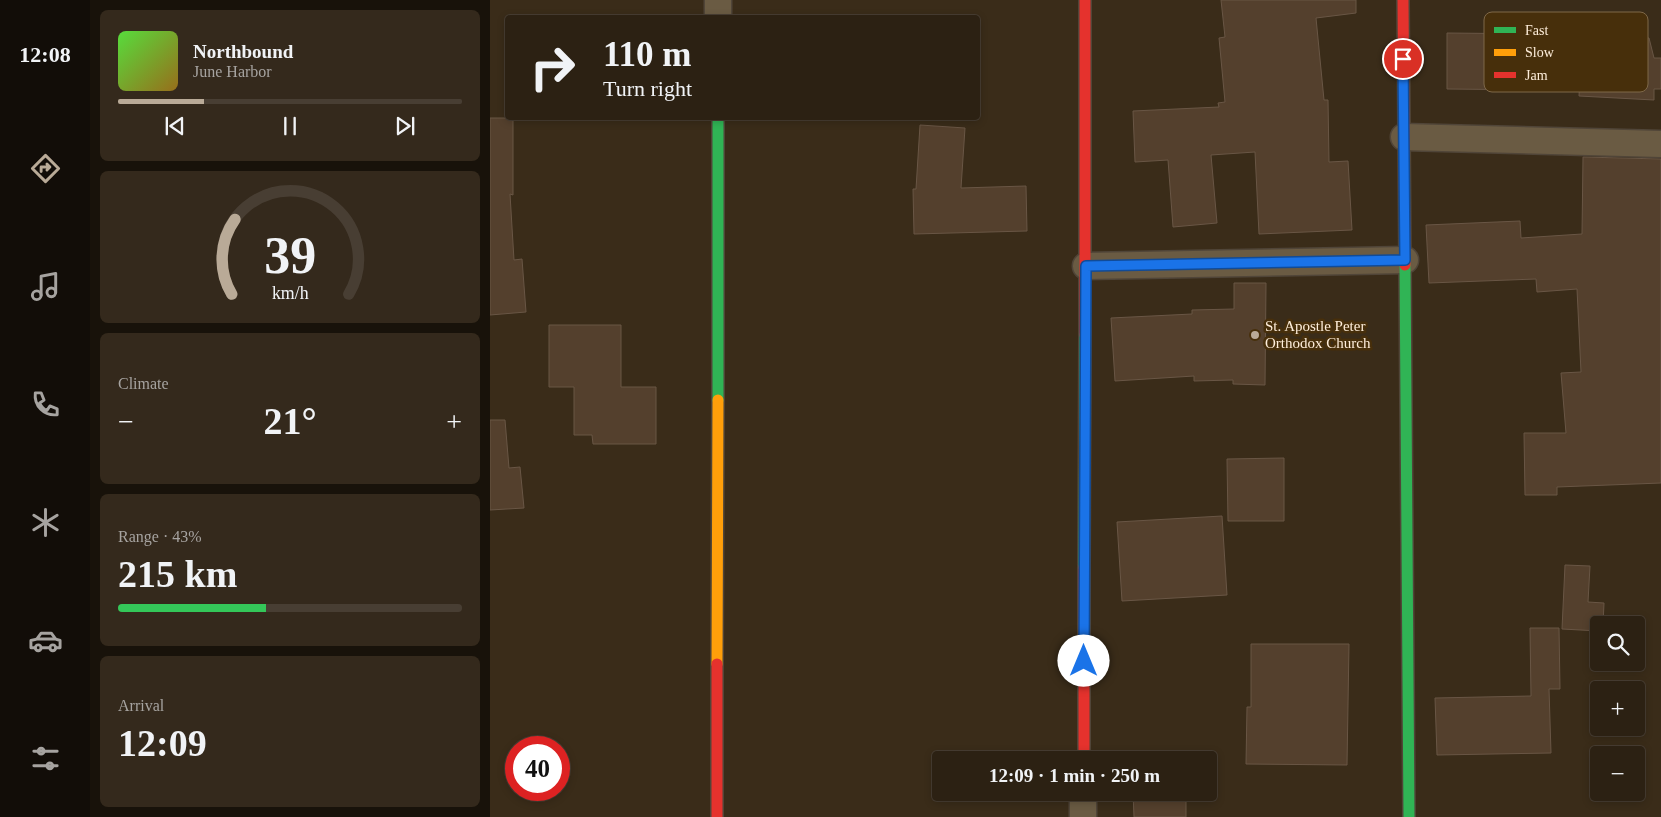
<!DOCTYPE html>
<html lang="en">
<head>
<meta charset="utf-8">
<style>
  body { margin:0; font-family:Georgia,serif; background:#34291c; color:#f1f3f6; height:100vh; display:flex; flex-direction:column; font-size:19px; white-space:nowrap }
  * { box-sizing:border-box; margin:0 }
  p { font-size:16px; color:#a6a3a0 }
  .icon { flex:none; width:28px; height:28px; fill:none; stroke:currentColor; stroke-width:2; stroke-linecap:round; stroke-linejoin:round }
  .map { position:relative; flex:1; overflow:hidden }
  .drawer { display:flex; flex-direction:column; gap:10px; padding:10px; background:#18120a; width:400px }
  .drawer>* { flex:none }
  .top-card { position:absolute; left:15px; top:15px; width:475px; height:105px; border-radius:5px; box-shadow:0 2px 8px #0003,0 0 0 1px #483e33; background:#2c2113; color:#f1f3f6; overflow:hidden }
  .fabs { position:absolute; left:1100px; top:616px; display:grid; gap:10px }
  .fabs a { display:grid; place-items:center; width:55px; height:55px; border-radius:5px; background:#2c2113; box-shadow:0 2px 8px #0003,0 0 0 1px #483e33; font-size:25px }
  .speed { position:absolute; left:15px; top:736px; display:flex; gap:10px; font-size:25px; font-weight:700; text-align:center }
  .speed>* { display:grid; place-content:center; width:65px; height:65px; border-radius:50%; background:#2c2113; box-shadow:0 2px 8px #0003,0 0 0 1px #483e33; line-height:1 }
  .speed .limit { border:8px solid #d22; background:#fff; color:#111 }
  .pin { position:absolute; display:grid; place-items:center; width:42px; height:42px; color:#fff; margin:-21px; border:2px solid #fff; border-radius:50%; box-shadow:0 1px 5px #0007 }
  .me { position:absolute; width:55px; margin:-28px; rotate:0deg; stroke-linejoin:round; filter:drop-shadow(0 0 4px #0008) }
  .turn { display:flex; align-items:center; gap:18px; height:105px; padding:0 15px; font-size:22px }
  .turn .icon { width:65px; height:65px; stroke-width:2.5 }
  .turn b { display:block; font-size:35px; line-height:42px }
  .big { font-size:38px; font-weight:700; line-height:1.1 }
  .drawer .widget { flex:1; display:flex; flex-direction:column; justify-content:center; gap:8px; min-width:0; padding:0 18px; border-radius:8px; background:#34291c }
  .drawer .dial { align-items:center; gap:0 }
  .dial svg { height:130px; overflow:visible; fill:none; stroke:#483e33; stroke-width:7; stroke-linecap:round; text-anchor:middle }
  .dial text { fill:#f1f3f6; stroke:none }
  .song { display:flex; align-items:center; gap:15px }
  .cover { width:60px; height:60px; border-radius:8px; background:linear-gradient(135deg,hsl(110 70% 55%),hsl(40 70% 35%)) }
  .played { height:5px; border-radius:2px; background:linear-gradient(90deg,#b9aa97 25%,#483e33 25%) }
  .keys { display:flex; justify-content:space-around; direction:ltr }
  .heat { display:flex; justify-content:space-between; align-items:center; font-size:28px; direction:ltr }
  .charge { height:8px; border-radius:4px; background:linear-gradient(90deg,#34c759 43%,#483e33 0) }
  .trip { position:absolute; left:442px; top:751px; width:285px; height:50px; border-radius:5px; background:#2c2113; box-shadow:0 2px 8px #0003,0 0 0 1px #483e33; font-weight:700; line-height:50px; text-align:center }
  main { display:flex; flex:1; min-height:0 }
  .tabs { display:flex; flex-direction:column; width:90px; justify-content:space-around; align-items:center; background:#120d08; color:#a6a3a0 }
  .tabs .icon { width:35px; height:35px }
  .tabs .current { color:#b9aa97 }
  .tabs b { font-size:22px; color:#f1f3f6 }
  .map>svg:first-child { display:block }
</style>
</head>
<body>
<main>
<nav class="tabs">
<b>12:08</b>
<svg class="icon current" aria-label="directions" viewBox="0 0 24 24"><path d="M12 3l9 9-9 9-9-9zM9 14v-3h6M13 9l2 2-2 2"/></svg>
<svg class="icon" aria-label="music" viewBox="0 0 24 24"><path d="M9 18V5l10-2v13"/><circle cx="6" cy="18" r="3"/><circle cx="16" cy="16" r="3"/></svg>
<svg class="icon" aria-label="phone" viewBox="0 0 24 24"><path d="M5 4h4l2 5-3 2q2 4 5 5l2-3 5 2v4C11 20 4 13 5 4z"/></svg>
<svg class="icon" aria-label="climate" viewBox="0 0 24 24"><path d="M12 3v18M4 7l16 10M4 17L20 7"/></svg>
<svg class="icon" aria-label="car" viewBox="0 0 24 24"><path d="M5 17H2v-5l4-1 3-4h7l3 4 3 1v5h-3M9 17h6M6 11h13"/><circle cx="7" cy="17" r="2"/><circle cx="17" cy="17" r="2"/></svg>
<svg class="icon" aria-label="filters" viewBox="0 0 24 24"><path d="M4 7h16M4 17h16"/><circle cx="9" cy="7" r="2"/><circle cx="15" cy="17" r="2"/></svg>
</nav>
<section class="drawer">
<div class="widget">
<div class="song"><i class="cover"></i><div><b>Northbound</b><p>June Harbor</p></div></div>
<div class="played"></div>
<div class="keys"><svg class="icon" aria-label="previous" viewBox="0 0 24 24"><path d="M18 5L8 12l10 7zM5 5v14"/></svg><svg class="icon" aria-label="pause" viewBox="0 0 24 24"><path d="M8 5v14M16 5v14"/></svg><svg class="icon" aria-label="next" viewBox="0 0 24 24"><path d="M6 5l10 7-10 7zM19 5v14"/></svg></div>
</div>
<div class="widget dial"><svg viewBox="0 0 100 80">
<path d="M14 69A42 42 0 1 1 86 69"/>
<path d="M14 69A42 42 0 0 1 16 23" stroke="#b9aa97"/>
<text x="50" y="56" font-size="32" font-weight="700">39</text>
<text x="50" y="72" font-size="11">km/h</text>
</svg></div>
<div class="widget"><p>Climate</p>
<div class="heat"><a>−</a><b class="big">21°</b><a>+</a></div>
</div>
<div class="widget"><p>Range · 43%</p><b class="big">215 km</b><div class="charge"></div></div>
<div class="widget"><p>Arrival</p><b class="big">12:09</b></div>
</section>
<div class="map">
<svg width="1171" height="817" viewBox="0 0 1171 817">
  <rect width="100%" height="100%" fill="#3a2c19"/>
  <path fill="#54402d" stroke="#695645" d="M 731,0 L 866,0 L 866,13 L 826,18 L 834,100 L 838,100 L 839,162 L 858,161 L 862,230 L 769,234 L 765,152 L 721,155 L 727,223 L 683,227 L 678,160 L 645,162 L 643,111 L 729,107 L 728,103 L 735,102 L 729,38 L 735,37 Z
    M 957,33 L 1054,34 L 1054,90 L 957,89 Z
    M 1092,34 L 1159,38 L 1164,58 L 1171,58 L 1171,89 L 1164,89 L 1164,100 L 1089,96 Z
    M 0,118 L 23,118 L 23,195 L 20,194 L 24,260 L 32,259 L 36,312 L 0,315 Z
    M 430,125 L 475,128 L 471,188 L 536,186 L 537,231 L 424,234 L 423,189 L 426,189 Z
    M 1093,157 L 1171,159 L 1171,483 L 1067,487 L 1067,495 L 1035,495 L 1034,433 L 1076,433 L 1071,373 L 1091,372 L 1087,289 L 1047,292 L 1046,279 L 939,283 L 936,225 L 1030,221 L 1031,238 L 1092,234 Z
    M 744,283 L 776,283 L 775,385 L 743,384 L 743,380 L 704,381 L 704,376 L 625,381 L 621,318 L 702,314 L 702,310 L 744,309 Z
    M 59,325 L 131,325 L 131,387 L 166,387 L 166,444 L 103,444 L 102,435 L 84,435 L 84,387 L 59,387 Z
    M 0,420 L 15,420 L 19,468 L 30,467 L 34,508 L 0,510 Z
    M 794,458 L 794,521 L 738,521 L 737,459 Z
    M 732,516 L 737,595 L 632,601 L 627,522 Z
    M 1075,565 L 1100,566 L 1098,602 L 1114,603 L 1113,625 L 1109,625 L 1109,631 L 1072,629 Z
    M 1040,628 L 1069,628 L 1070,689 L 1059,689 L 1061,753 L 947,755 L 945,698 L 1041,696 Z
    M 761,644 L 859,644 L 857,765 L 756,764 L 757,707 L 761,707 Z
    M 643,792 L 696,792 L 696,817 L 644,817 Z"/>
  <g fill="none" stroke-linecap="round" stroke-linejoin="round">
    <g stroke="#504538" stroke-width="29">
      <path id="street" d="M 228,18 L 228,0
        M 914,137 L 1171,144
        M 596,266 L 915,260
        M 593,817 L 593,792"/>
    </g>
    <g stroke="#504538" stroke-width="14">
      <path id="fast" d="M 915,265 L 919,817
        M 228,400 L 228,118
        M 594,567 L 595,335"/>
    </g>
    <g stroke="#504538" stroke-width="14">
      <path id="slow" d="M 227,664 L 228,400"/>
    </g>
    <g stroke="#504538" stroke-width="14">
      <path id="jam" d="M 913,0 L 915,265
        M 595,335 L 595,0
        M 594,760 L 594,567
        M 227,817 L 227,664"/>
    </g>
    <use href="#street" stroke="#6a5b43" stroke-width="26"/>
    <use href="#fast" stroke="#30b455" stroke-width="11"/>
    <use href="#slow" stroke="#ff9f0a" stroke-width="11"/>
    <use href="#jam" stroke="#e5322d" stroke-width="11"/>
  </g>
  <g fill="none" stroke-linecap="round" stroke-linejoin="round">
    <g stroke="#114b97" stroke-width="12">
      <path id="route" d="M 594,661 L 596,266 L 915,260 L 913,59"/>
    </g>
    <use href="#route" stroke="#1a73e8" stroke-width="9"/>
  </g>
  <circle fill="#b9aa97" stroke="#472f0b" stroke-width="2" cx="765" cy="335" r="5"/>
  <g text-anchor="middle" stroke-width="5" stroke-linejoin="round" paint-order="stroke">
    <g font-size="15" fill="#feeedb" stroke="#472f0b" text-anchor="start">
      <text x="775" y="331">St. Apostle Peter<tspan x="775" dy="17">Orthodox Church</tspan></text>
    </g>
  </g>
  <rect x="994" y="12" width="164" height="80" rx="8" fill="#472f0b" stroke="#7e6849" stroke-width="1"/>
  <rect x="1004" y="27" width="22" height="6" fill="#30b455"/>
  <rect x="1004" y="49" width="22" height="7" fill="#ff9f0a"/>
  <rect x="1004" y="72" width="22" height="6" fill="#e5322d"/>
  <g font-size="14" fill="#feeedb">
    <text x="1035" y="35">Fast</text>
    <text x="1035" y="57">Slow</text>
    <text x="1035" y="80">Jam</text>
  </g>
</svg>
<div class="fabs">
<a><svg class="icon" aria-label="search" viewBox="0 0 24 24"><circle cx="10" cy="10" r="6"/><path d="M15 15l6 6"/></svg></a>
<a>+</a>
<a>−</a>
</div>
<div class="speed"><div class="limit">40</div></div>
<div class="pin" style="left:913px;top:59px;background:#d93025"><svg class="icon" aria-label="arrive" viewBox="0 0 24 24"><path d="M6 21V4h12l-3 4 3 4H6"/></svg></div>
<svg class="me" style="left:594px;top:661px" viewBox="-20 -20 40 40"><circle r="19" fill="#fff"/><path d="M0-13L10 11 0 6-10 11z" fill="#1a73e8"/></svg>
<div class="trip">12:09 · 1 min · 250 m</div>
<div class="top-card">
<div class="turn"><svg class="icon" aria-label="right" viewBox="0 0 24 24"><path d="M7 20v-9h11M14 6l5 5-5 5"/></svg><div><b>110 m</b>Turn right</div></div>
</div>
</div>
</main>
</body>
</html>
